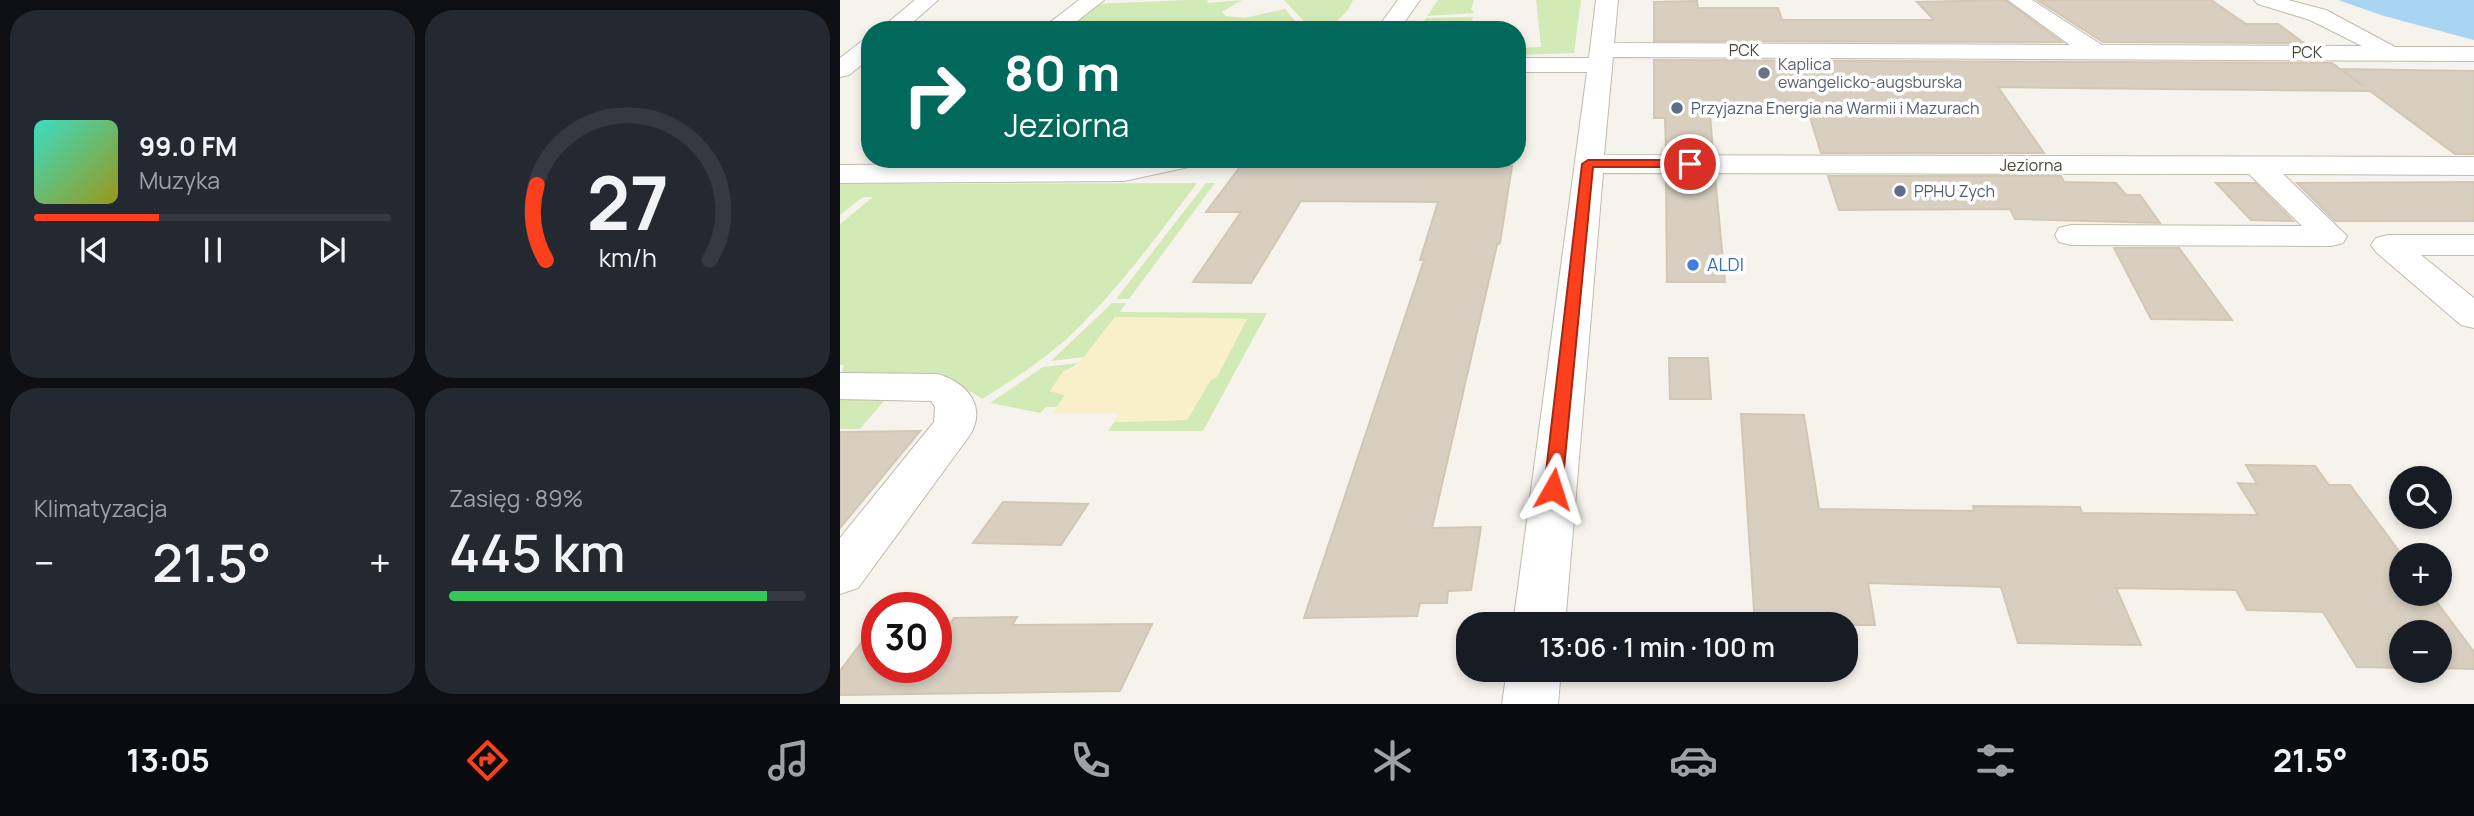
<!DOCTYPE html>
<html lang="pl">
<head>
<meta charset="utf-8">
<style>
  body { margin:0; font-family:Manrope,sans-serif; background:#242831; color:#f1f3f6; height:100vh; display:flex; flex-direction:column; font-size:26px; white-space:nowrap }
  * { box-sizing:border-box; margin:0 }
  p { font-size:23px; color:#9ea1a6 }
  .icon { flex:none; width:38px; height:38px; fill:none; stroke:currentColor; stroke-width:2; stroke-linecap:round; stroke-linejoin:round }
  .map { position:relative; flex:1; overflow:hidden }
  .sheet { display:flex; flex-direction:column; gap:10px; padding:10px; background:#0d0f14; width:840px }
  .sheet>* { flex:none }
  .top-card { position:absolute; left:21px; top:21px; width:665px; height:147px; border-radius:28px; box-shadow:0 4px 10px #0003; background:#00695c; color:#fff; overflow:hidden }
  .fabs { position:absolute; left:1549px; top:466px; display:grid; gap:14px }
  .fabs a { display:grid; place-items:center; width:63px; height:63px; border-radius:50%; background:#171b24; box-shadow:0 4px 10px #0003; font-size:35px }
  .speed { position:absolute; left:21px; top:592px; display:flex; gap:14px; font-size:35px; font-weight:700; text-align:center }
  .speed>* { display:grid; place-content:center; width:91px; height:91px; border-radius:50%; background:#171b24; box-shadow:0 4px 10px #0003; line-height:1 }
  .speed .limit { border:10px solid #d22; background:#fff; color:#111 }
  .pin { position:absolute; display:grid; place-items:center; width:60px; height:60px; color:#fff; margin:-30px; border:4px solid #fff; border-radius:50%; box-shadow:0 2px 7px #0007 }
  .me { position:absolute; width:77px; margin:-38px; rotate:6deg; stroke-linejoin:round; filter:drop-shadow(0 0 5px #0008) }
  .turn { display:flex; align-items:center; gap:24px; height:147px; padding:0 28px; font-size:32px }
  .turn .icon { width:91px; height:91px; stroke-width:2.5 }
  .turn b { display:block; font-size:49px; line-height:60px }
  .big { font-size:52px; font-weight:600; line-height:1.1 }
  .sheet .widget { flex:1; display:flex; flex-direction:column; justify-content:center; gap:10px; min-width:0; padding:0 24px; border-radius:28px; background:#242831 }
  .sheet .dial { align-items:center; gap:0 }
  .dial svg { height:182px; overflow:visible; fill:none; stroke:#363941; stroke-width:7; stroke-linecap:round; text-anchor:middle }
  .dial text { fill:#f1f3f6; stroke:none }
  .song { display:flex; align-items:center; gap:21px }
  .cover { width:84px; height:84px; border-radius:10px; background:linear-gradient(135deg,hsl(170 70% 55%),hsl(60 70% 35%)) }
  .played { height:7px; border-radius:4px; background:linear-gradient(90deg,#fc3f1d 35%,#363941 35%) }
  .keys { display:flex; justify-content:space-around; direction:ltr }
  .heat { display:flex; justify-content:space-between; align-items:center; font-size:38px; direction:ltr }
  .charge { height:10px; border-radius:5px; background:linear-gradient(90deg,#34c759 89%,#363941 0) }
  .sheet .tiles { flex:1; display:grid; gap:10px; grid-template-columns:repeat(2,1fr) }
  .trip { position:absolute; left:616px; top:612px; width:402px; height:70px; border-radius:28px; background:#171b24; box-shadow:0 4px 10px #0003; font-weight:600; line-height:70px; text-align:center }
  .menu { display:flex; height:112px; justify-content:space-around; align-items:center; background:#090b0e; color:#9ea1a6 }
  .menu .icon { width:49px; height:49px }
  .menu .selected { color:#fc3f1d }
  .menu b { font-size:32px; color:#f1f3f6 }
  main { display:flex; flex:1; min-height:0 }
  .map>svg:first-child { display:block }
</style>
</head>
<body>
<main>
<section class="sheet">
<div class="tiles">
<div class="widget">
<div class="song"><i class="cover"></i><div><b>99.0 FM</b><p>Muzyka</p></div></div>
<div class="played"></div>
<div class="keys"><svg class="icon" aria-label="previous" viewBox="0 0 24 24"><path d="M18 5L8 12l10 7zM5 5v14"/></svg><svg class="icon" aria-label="pause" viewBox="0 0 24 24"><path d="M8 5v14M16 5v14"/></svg><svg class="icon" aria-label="next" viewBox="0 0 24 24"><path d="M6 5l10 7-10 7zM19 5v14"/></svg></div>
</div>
<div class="widget dial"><svg viewBox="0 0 100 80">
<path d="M14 69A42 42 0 1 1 86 69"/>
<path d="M14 69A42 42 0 0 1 10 36" stroke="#fc3f1d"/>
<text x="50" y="56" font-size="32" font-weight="700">27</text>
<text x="50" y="72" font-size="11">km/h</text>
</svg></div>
<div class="widget"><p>Klimatyzacja</p>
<div class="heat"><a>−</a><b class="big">21.5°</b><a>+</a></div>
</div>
<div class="widget"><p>Zasięg · 89%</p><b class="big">445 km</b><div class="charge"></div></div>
</div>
</section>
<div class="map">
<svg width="1634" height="704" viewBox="0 0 1634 704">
  <rect width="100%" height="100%" fill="#f6f3ec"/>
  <path fill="#d2eab5" d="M 347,0 L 368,0 L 367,3 L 402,0 L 382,12 L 386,16 L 404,18 L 445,9 L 463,30 L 218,30 L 254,4 Z
    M 444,0 L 513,0 L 508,10 L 488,30 L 472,30 Z
    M 598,0 L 634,0 L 631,9 L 634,13 L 587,16 Z
    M 696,0 L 741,0 L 734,53 L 677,55 L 677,48 L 701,47 Z
    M 633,17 L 629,28 L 633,30 L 578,30 L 586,18 Z
    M 141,159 L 261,159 L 258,163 L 136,164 Z
    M 357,183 C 320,232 284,282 241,325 C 212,355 177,377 142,399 C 110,373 41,381 0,379 L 4,365 L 0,365 L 0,224 L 33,197 L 23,197 L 0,215 L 0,184 Z
    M 366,183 L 375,183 L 289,299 L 276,299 Z
    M 272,303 L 286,303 L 280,312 L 427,313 L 363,431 L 268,431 L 274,422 L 347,420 L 371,379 L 377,376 L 407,319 L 275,317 L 244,357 L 211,361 Z
    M 239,363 L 223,372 L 210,391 L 225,395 L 217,407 L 206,407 L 200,413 L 150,403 L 203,367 Z
    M 50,394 L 20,429 L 0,429 L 0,395 Z"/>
  <path fill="#f9efc9" d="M 275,317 L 407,319 L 377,377 L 371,380 L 347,420 L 274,422 L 278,414 L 213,413 L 225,395 L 210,391 L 223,372 L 236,367 Z"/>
  <path fill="#a9d4f2" d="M 1498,0 L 1634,0 L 1634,40 L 1544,16 Z"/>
  <path fill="#d8cfc1" stroke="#d3c7b4" stroke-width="2" d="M 1165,0 L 1222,42 L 814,41 L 814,2 L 857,1 L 858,8 L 938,8 L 942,20 L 1094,20 L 1077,2 Z
    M 1197,0 L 1371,0 L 1406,24 L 1438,24 L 1464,43 L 1263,42 Z
    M 814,60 L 1492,63 L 1523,86 L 1501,69 L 1634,71 L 1634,154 L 1615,154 L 1530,91 L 1225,88 L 1158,87 L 1204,153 L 981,153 L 969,114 L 870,114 L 873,153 L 826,153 L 825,118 L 814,118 Z
    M 406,159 L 505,159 L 501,165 L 672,166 L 660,243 L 657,245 L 592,528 L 641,527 L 631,590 L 608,591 L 607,603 L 580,603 L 577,616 L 464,618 L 584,260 L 580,260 L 598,202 L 461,201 L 411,283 L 353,282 L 401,212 L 366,212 Z
    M 826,176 L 875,176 L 885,282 L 827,282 Z
    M 988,176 L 1221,176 L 1224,182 L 1276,183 L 1286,195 L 1300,195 L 1320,223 L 1175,219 L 1170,209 L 999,210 Z
    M 1634,182 L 1634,221 L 1495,221 L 1457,183 Z
    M 1376,183 L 1415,183 L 1453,221 L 1411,220 Z
    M 1274,248 L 1339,248 L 1392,320 L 1311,319 Z
    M 829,358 L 868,358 L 871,399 L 830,399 Z
    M 901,414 L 964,415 L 979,509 L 1134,511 L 1133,506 L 1240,507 L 1242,513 L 1418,515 L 1398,483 L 1417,484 L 1406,465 L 1475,466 L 1489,485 L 1510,485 L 1562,555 L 1561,593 L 1590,593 L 1634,652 L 1634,669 L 1600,668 L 1600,632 L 1561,632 L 1561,668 L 1517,667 L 1483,612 L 1407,610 L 1396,590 L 1276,588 L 1301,645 L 1178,643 L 1161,587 L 1028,583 L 1035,625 L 915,625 Z
    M 80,431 L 0,528 L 0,432 Z
    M 163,502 L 248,504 L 221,545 L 133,543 Z
    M 177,617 L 172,625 L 312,624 L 280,691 L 0,695 L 0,671 L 33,627 L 37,627 L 37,667 L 96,667 L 96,626 L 109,625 L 114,618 Z"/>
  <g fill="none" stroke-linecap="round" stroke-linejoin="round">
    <g stroke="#c2bbae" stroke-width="2">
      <path id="minor" d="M 75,0 L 98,0 L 64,30 L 39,30 Z
        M 239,0 L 264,0 L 226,30 L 200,30 Z
        M 558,0 L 580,0 L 559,30 L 536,30 Z
        M 756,0 L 778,0 L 774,43 L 1230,45 L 1168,0 L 1192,0 L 1262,45 L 1522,46 L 1470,20 L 1418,4 L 1414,0 L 1448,0 L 1486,10 L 1555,47 L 1634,47 L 1634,61 L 773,57 L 764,155 L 1634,157 L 1634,175 L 1443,174 L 1507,236 L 1503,243 L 1491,246 L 1231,245 L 1219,242 L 1215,235 L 1219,228 L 1231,225 L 1462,226 L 1409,174 L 763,173 L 725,625 L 673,625 L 747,72 L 677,72 L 677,58 L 749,58 Z
        M 30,39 L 30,58 L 9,75 L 0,77 L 0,58 L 22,41 Z
        M 303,159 L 362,159 L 358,165 L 284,181 L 0,183 L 0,165 L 284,163 Z
        M 1548,235 L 1634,235 L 1634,255 L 1581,255 L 1634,298 L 1634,328 L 1621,325 L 1536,252 L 1531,245 L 1536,238 Z
        M 0,373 L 98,374 C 127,383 147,406 130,435 L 18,588 L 0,594 L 0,538 L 94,422 L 95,407 L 91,401 L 0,399 Z
        M 667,670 L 721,670 L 718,704 L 662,704 Z"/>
    </g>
    <use href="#minor" fill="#fff" fill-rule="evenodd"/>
  </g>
  <path fill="#fc3f1d" stroke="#a42913" stroke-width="2" d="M 850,160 L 855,161 L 855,167 L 753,167 L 722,489 L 713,496 L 706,494 L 704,489 L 742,164 L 748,160 Z"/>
  <circle fill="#6b7280" stroke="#fff" stroke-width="2.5" cx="924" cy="73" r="7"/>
  <g fill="#5c6f8a" stroke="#fff" stroke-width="2.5">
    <circle cx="837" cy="108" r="7"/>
    <circle cx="1060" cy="191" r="7"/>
  </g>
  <circle fill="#3f7fe0" stroke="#fff" stroke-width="2.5" cx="853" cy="265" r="7"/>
  <g text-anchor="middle" stroke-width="7" stroke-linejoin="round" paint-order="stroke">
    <g font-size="16" fill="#4b4439" stroke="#fff">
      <text x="904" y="56">PCK</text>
      <text x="1467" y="58">PCK</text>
      <text x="1191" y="171">Jeziorna</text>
    </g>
    <g font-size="16" fill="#5b616d" stroke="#fff" text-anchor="start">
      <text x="938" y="70">Kaplica<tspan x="938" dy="18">ewangelicko-augsburska</tspan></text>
    </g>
    <g font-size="16" fill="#4e5e75" stroke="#fff" text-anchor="start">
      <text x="851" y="114">Przyjazna Energia na Warmii i Mazurach</text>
      <text x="1074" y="197">PPHU Zych</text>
    </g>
    <g font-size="18" fill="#366cbe" stroke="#fff" text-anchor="start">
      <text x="867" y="271">ALDI</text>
    </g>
  </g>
</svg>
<div class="fabs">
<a><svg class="icon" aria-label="search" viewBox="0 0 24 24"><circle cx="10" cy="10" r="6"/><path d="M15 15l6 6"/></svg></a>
<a>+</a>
<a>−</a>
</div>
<div class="speed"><div class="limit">30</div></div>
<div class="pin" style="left:850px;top:164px;background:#d93025"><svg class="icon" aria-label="arrive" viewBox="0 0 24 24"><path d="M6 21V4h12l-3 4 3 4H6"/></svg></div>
<svg class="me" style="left:713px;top:489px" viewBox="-20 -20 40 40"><path d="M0-17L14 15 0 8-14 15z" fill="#fc3f1d" stroke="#fff" stroke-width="4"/></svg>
<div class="trip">13:06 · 1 min · 100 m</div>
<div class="top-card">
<div class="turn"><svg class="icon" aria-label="right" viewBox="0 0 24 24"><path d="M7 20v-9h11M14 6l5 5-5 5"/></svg><div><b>80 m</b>Jeziorna</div></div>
</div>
</div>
</main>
<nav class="menu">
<b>13:05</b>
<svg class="icon selected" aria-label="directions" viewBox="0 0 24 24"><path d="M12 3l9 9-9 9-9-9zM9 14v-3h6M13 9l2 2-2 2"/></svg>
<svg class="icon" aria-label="music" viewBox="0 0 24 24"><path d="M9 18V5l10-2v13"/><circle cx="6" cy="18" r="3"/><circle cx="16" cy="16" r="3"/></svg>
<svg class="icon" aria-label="phone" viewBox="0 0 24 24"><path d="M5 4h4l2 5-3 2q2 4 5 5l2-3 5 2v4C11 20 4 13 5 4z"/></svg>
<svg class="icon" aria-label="climate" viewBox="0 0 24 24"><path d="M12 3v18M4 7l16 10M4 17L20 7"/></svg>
<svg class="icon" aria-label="car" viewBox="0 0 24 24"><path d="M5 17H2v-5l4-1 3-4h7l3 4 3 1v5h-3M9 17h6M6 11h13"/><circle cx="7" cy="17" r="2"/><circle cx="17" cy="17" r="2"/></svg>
<svg class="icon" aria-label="filters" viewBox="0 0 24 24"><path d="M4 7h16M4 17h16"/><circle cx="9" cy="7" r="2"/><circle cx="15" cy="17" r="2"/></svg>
<b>21.5°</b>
</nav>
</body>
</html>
